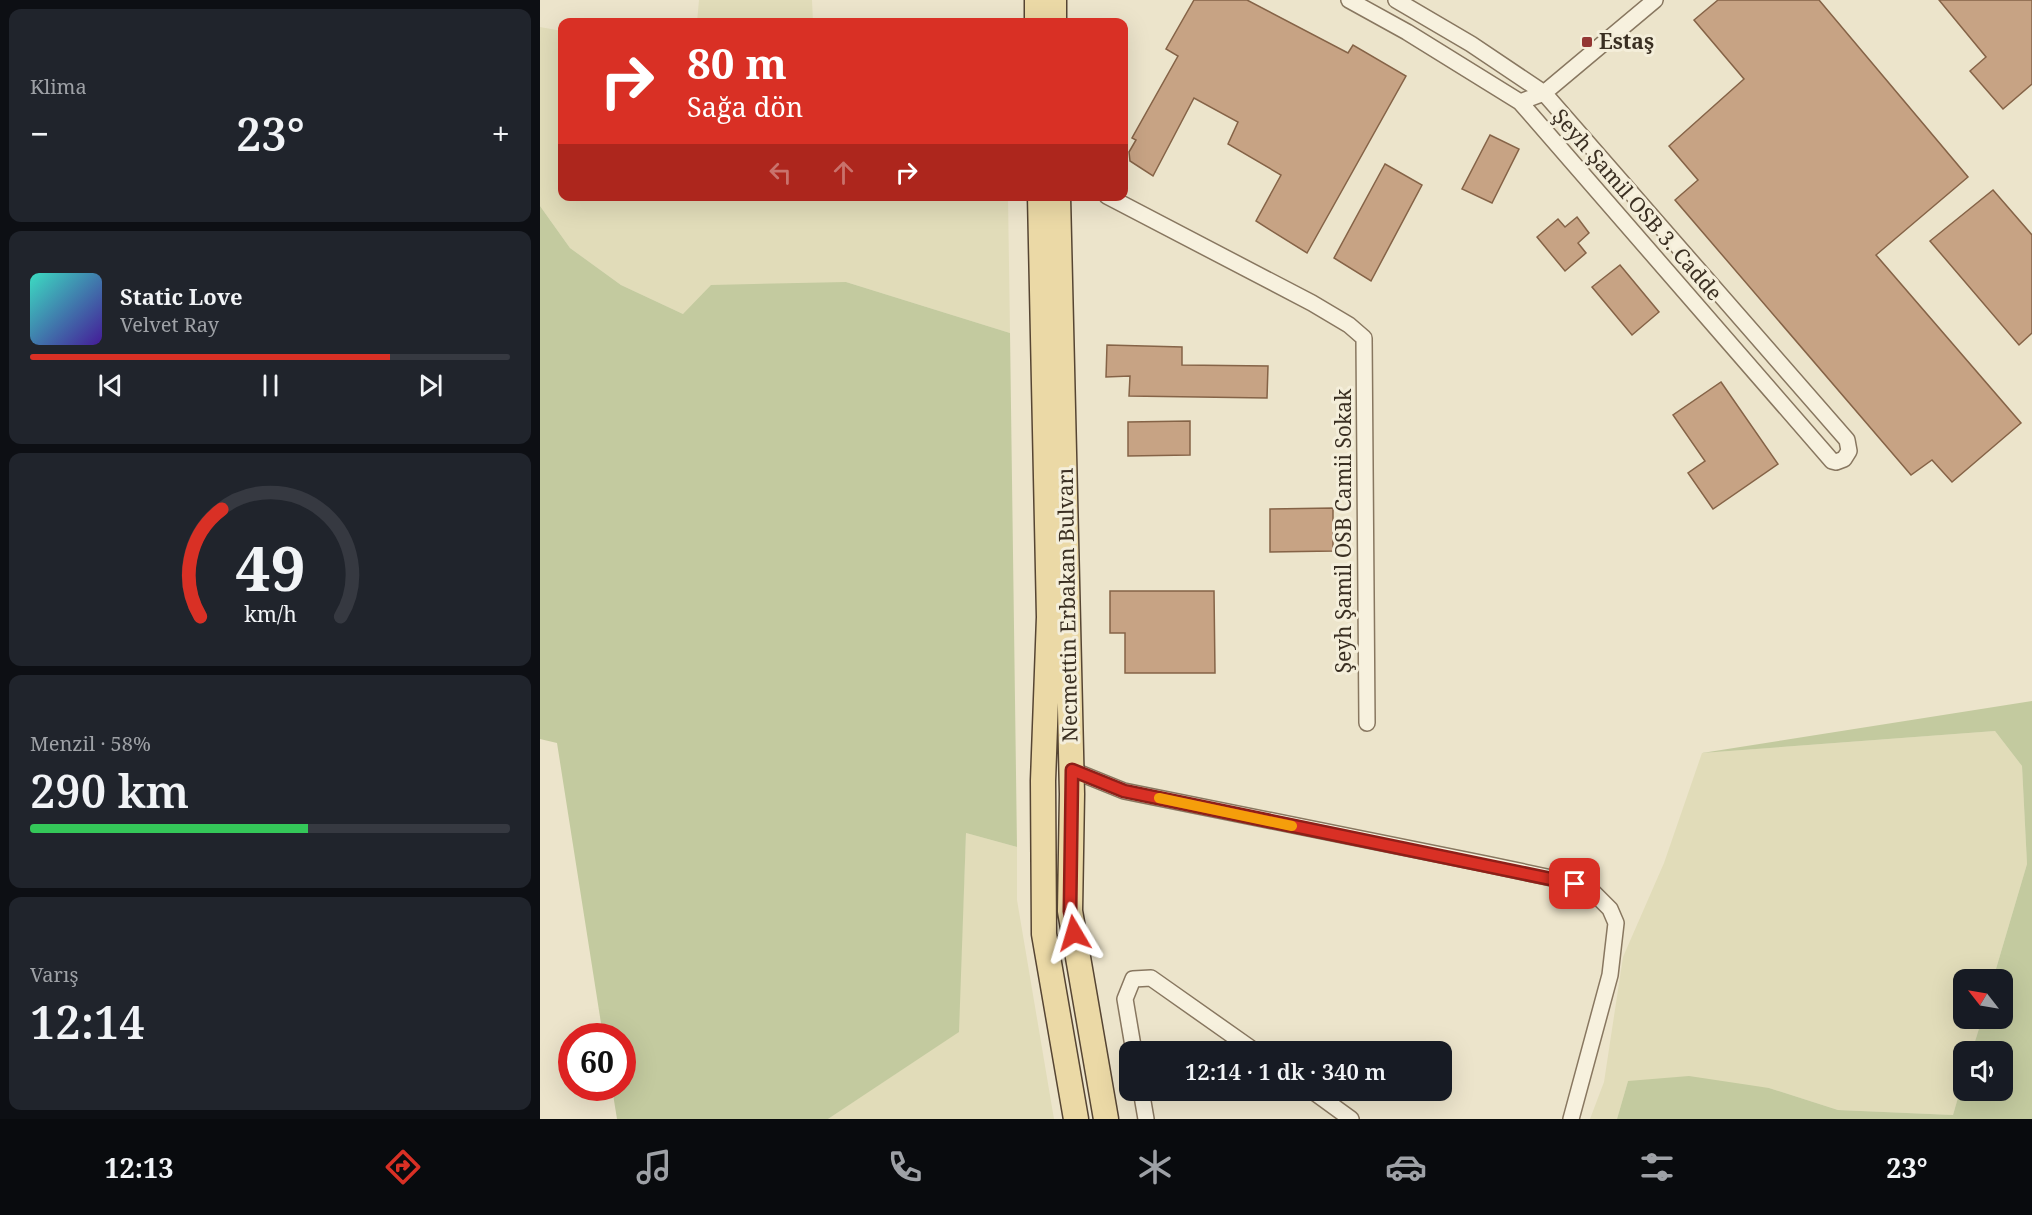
<!DOCTYPE html>
<html lang="tr">
<head>
<meta charset="utf-8">
<style>
  body { margin:0; font-family:"Noto Serif",serif; background:#20242c; color:#f1f3f6; height:100vh; display:flex; flex-direction:column; font-size:22px; white-space:nowrap }
  * { box-sizing:border-box; margin:0 }
  p { font-size:20px; color:#9ea1a6 }
  .icon { flex:none; width:33px; height:33px; fill:none; stroke:currentColor; stroke-width:2; stroke-linecap:round; stroke-linejoin:round }
  .map { position:relative; flex:1; overflow:hidden }
  .details { display:flex; flex-direction:column; gap:9px; padding:9px; background:#0d0f14; width:540px }
  .details>* { flex:none }
  .hud { position:absolute; left:18px; top:18px; width:570px; height:183px; border-radius:12px; box-shadow:0 6px 24px #0002; background:#d93025; color:#fff; overflow:hidden }
  .needle { width:39px; rotate:301deg }
  .controls { position:absolute; left:1413px; top:969px; display:grid; gap:12px }
  .controls a { display:grid; place-items:center; width:60px; height:60px; border-radius:12px; background:#171b24; box-shadow:0 6px 24px #0002; font-size:30px }
  .speed { position:absolute; left:18px; top:1023px; display:flex; gap:12px; font-size:30px; font-weight:700; text-align:center }
  .speed>* { display:grid; place-content:center; width:78px; height:78px; border-radius:50%; background:#171b24; box-shadow:0 6px 24px #0002; line-height:1 }
  .speed .limit { border:9px solid #d22; background:#fff; color:#111 }
  .pin { position:absolute; display:grid; place-items:center; width:51px; height:51px; color:#fff; margin:-26px; border-radius:12px; box-shadow:0 3px 9px #0006 }
  .me { position:absolute; width:66px; margin:-33px; rotate:353deg; stroke-linejoin:round; filter:drop-shadow(0 0 4px #0008) }
  .turn { display:flex; align-items:center; gap:21px; height:126px; padding:0 30px; font-size:27px }
  .turn .icon { width:78px; height:78px; stroke-width:2.5 }
  .turn b { display:block; font-size:42px; line-height:51px }
  .lanes { display:flex; align-items:center; height:57px; padding:0 30px; background:#0003; justify-content:center; gap:30px; direction:ltr }
  .lanes .off { opacity:.35 }
  .big { font-size:45px; font-weight:600; line-height:1.1 }
  .details .tile { flex:1; display:flex; flex-direction:column; justify-content:center; gap:9px; min-width:0; padding:0 21px; border-radius:12px; background:#20242c }
  .details .dial { align-items:center; gap:0 }
  .dial svg { height:156px; overflow:visible; fill:none; stroke:#363941; stroke-width:7; stroke-linecap:round; text-anchor:middle }
  .dial text { fill:#f1f3f6; stroke:none }
  .song { display:flex; align-items:center; gap:18px }
  .cover { width:72px; height:72px; border-radius:9px; background:linear-gradient(135deg,hsl(170 70% 55%),hsl(260 70% 35%)) }
  .played { height:6px; border-radius:3px; background:linear-gradient(90deg,#d93025 75%,#363941 75%) }
  .keys { display:flex; justify-content:space-around; direction:ltr }
  .heat { display:flex; justify-content:space-between; align-items:center; font-size:33px; direction:ltr }
  .charge { height:9px; border-radius:4px; background:linear-gradient(90deg,#34c759 58%,#363941 0) }
  .trip { position:absolute; left:579px; top:1041px; width:333px; height:60px; border-radius:12px; background:#171b24; box-shadow:0 6px 24px #0002; font-weight:600; line-height:60px; text-align:center }
  .tabs { display:flex; height:96px; justify-content:space-around; align-items:center; background:#090b0e; color:#9ea1a6 }
  .tabs .icon { width:42px; height:42px }
  .tabs .current { color:#d93025 }
  .tabs b { font-size:27px; color:#f1f3f6 }
  main { display:flex; flex:1; min-height:0 }
  .map>svg:first-child { display:block }
</style>
</head>
<body>
<main>
<section class="details">
<div class="tile"><p>Klima</p>
<div class="heat"><a>−</a><b class="big">23°</b><a>+</a></div>
</div>
<div class="tile">
<div class="song"><i class="cover"></i><div><b>Static Love</b><p>Velvet Ray</p></div></div>
<div class="played"></div>
<div class="keys"><svg class="icon" aria-label="previous" viewBox="0 0 24 24"><path d="M18 5L8 12l10 7zM5 5v14"/></svg><svg class="icon" aria-label="pause" viewBox="0 0 24 24"><path d="M8 5v14M16 5v14"/></svg><svg class="icon" aria-label="next" viewBox="0 0 24 24"><path d="M6 5l10 7-10 7zM19 5v14"/></svg></div>
</div>
<div class="tile dial"><svg viewBox="0 0 100 80">
<path d="M14 69A42 42 0 1 1 86 69"/>
<path d="M14 69A42 42 0 0 1 25 14" stroke="#d93025"/>
<text x="50" y="56" font-size="32" font-weight="700">49</text>
<text x="50" y="72" font-size="11">km/h</text>
</svg></div>
<div class="tile"><p>Menzil · 58%</p><b class="big">290 km</b><div class="charge"></div></div>
<div class="tile"><p>Varış</p><b class="big">12:14</b></div>
</section>
<div class="map">
<svg width="1492" height="1119" viewBox="0 0 1492 1119">
  <rect width="100%" height="100%" fill="#ece4cb"/>
  <path fill="#e1dcb9" d="M 159,0 L 272,0 L 273,22 L 157,22 Z
    M 0,27 L 22,31 L 22,196 L 468,197 L 470,333 L 306,282 L 143,314 L 81,285 L 30,248 L 0,206 Z
    M 1455,731 L 1482,766 L 1487,864 L 1453,979 L 1424,980 L 1424,1018 L 1442,1019 L 1432,1051 L 1424,1052 L 1423,1080 L 1413,1115 L 1298,1110 L 1229,1088 L 1088,1081 L 1077,1119 L 1050,1119 L 1064,1082 L 1083,957 L 1124,863 L 1162,753 Z
    M 426,833 L 477,847 L 477,900 L 514,1119 L 288,1119 L 418,1032 Z"/>
  <path fill="#c3ca9f" d="M 0,206 L 30,248 L 81,285 L 143,314 L 171,285 L 306,282 L 470,333 L 477,847 L 426,833 L 419,1032 L 288,1119 L 77,1119 L 72,1088 L 82,1088 L 82,1036 L 63,1036 L 17,743 L 0,739 Z
    M 1492,701 L 1492,1119 L 1077,1119 L 1088,1081 L 1149,1076 L 1229,1088 L 1298,1110 L 1413,1115 L 1423,1080 L 1424,1090 L 1462,1090 L 1462,1052 L 1432,1051 L 1442,1019 L 1462,1018 L 1462,980 L 1453,979 L 1487,864 L 1482,766 L 1455,731 L 1162,753 Z"/>
  <path fill="#c7a384" stroke="#856347" stroke-width="1.5" d="M 654,0 L 707,0 L 808,53 L 813,45 L 866,76 L 767,253 L 716,221 L 741,175 L 688,144 L 698,122 L 654,98 L 613,176 L 590,161 L 589,152 L 596,140 L 592,138 L 638,56 L 626,49 Z
    M 1178,0 L 1279,0 L 1428,177 L 1336,255 L 1481,423 L 1412,482 L 1392,460 L 1371,475 L 1135,200 L 1158,180 L 1129,146 L 1204,79 L 1154,20 Z
    M 1399,0 L 1492,0 L 1492,84 L 1463,109 L 1430,71 L 1446,57 Z
    M 950,135 L 979,149 L 952,203 L 922,189 Z
    M 845,164 L 882,185 L 831,281 L 794,258 Z
    M 1453,190 L 1492,235 L 1492,333 L 1479,345 L 1390,241 Z
    M 1037,217 L 1049,233 L 1038,243 L 1046,253 L 1025,271 L 997,237 L 1018,219 L 1025,227 Z
    M 1080,265 L 1119,312 L 1092,335 L 1052,287 Z
    M 567,345 L 642,347 L 642,365 L 728,366 L 727,398 L 589,396 L 590,376 L 566,377 Z
    M 1181,382 L 1238,464 L 1173,509 L 1148,473 L 1165,461 L 1133,415 Z
    M 650,421 L 650,455 L 588,456 L 588,422 Z
    M 793,508 L 793,551 L 730,552 L 730,509 Z
    M 570,591 L 674,591 L 675,673 L 585,673 L 585,633 L 570,633 Z"/>
  <g fill="none" stroke-linecap="round" stroke-linejoin="round">
    <g stroke="#887760" stroke-width="18">
      <path id="minor" d="M 809,0 L 867,32 L 980,102 L 1292,461 L 1296,462 L 1304,459 L 1309,451 L 1307,440 L 1004,93 L 931,44 L 856,0
        M 980,102 L 1004,93 L 1115,0
        M 567,196 L 772,303 L 809,325 L 824,338 L 827,723
        M 532,770 L 584,791 L 946,864 L 1021,880 L 1050,889 L 1070,909 L 1076,923 L 1070,975 L 1031,1119
        M 594,1052 L 585,999 L 593,979 L 611,978 L 716,1052
        M 601,1090 L 606,1119
        M 771,1090 L 811,1119"/>
    </g>
    <g stroke="#564533" stroke-width="27">
      <path id="primary" d="M 497,0 L 497,22
        M 514,0 L 514,22
        M 500,196 L 509,617 L 503,781 L 504,934 L 536,1119
        M 518,196 L 532,794 L 530,911 L 566,1119"/>
    </g>
    <use href="#minor" stroke="#f7f1de" stroke-width="15"/>
    <use href="#primary" stroke="#ebd9a6" stroke-width="24"/>
  </g>
  <g fill="none" stroke-linecap="round" stroke-linejoin="round">
    <g stroke="#8d1f18" stroke-width="15">
      <path id="route" d="M 534,933 L 530,911 L 532,770 L 584,791 L 1035,884"/>
    </g>
    <use href="#route" stroke="#d93025" stroke-width="10"/>
    <path stroke="#f59e0b" stroke-width="10" d="M 619,798 L 752,826"/>
  </g>
  <rect fill="#933734" stroke="#f4eeda" stroke-width="2" x="1041" y="36" width="12" height="12" rx="3"/>
  <g text-anchor="middle" stroke-width="6" stroke-linejoin="round" paint-order="stroke">
    <g font-size="21" font-weight="bold" fill="#3a2f22" stroke="#f4eeda" text-anchor="start">
      <text x="1059" y="49">Estaş</text>
    </g>
    <g font-size="21" fill="#3a2f22" stroke="#f4eeda">
      <text transform="translate(1097 205) rotate(49)" y="7">Şeyh Şamil OSB 3. Cadde</text>
      <text transform="translate(804 531) rotate(-90)" y="7">Şeyh Şamil OSB Camii Sokak</text>
      <text transform="translate(528 605) rotate(-91)" y="7">Necmettin Erbakan Bulvarı</text>
    </g>
  </g>
</svg>
<div class="controls">
<a><svg class="needle" viewBox="-14 -14 28 28"><path d="M0-13l5 13h-10z" fill="#e53935"/><path d="M0 13l5-13h-10z" fill="#9ea1a6"/></svg></a>
<a><svg class="icon" aria-label="sound" viewBox="0 0 24 24"><path d="M4 9h4l5-4v14l-5-4H4zM17 9q2 3 0 6"/></svg></a>
</div>
<div class="speed"><div class="limit">60</div></div>
<div class="pin" style="left:1035px;top:884px;background:#d93025"><svg class="icon" aria-label="arrive" viewBox="0 0 24 24"><path d="M6 21V4h12l-3 4 3 4H6"/></svg></div>
<svg class="me" style="left:534px;top:933px" viewBox="-20 -20 40 40"><path d="M0-17L14 15 0 8-14 15z" fill="#d93025" stroke="#fff" stroke-width="4"/></svg>
<div class="trip">12:14 · 1 dk · 340 m</div>
<div class="hud">
<div class="turn"><svg class="icon" aria-label="right" viewBox="0 0 24 24"><path d="M7 20v-9h11M14 6l5 5-5 5"/></svg><div><b>80 m</b>Sağa dön</div></div>
<div class="lanes"><svg class="icon off" aria-label="left" viewBox="0 0 24 24"><path d="M17 20v-9H6M10 6l-5 5 5 5"/></svg><svg class="icon off" aria-label="ahead" viewBox="0 0 24 24"><path d="M12 20V5M6 11l6-6 6 6"/></svg><svg class="icon" aria-label="right" viewBox="0 0 24 24"><path d="M7 20v-9h11M14 6l5 5-5 5"/></svg></div>
</div>
</div>
</main>
<nav class="tabs">
<b>12:13</b>
<svg class="icon current" aria-label="directions" viewBox="0 0 24 24"><path d="M12 3l9 9-9 9-9-9zM9 14v-3h6M13 9l2 2-2 2"/></svg>
<svg class="icon" aria-label="music" viewBox="0 0 24 24"><path d="M9 18V5l10-2v13"/><circle cx="6" cy="18" r="3"/><circle cx="16" cy="16" r="3"/></svg>
<svg class="icon" aria-label="phone" viewBox="0 0 24 24"><path d="M5 4h4l2 5-3 2q2 4 5 5l2-3 5 2v4C11 20 4 13 5 4z"/></svg>
<svg class="icon" aria-label="climate" viewBox="0 0 24 24"><path d="M12 3v18M4 7l16 10M4 17L20 7"/></svg>
<svg class="icon" aria-label="car" viewBox="0 0 24 24"><path d="M5 17H2v-5l4-1 3-4h7l3 4 3 1v5h-3M9 17h6M6 11h13"/><circle cx="7" cy="17" r="2"/><circle cx="17" cy="17" r="2"/></svg>
<svg class="icon" aria-label="filters" viewBox="0 0 24 24"><path d="M4 7h16M4 17h16"/><circle cx="9" cy="7" r="2"/><circle cx="15" cy="17" r="2"/></svg>
<b>23°</b>
</nav>
</body>
</html>
